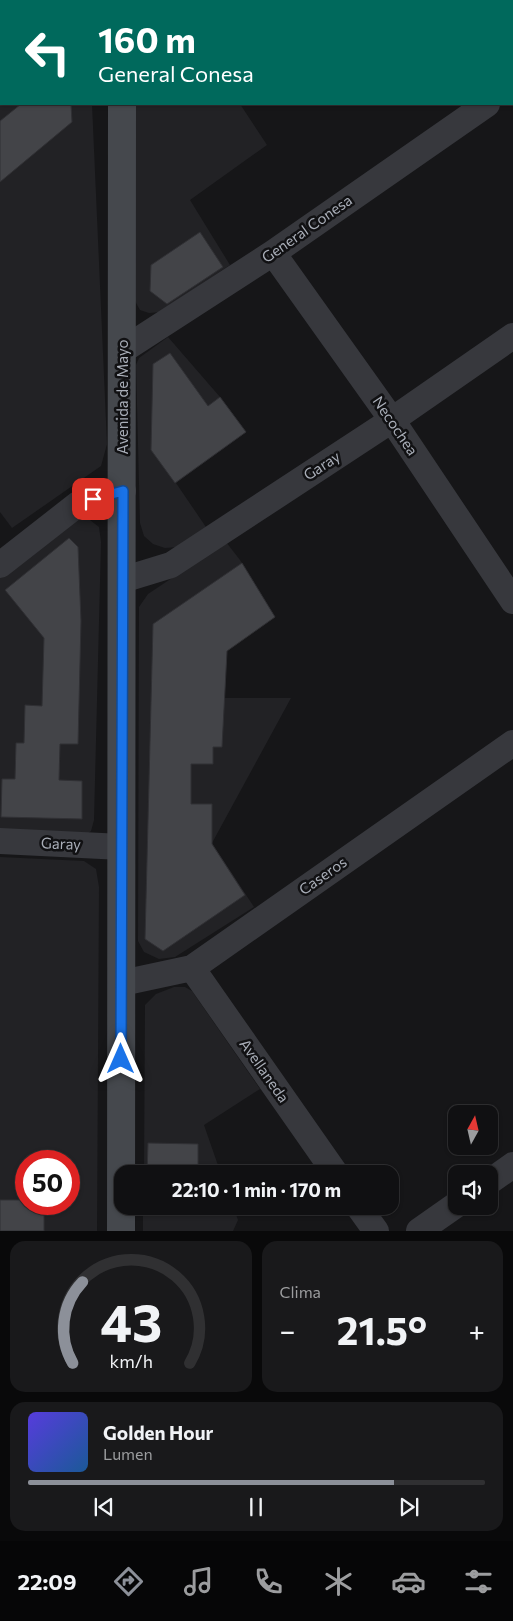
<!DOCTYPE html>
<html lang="es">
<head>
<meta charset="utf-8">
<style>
  body { margin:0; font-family:Commissioner,sans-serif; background:#19191b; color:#f1f3f6; height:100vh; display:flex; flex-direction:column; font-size:19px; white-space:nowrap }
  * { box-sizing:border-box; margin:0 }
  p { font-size:16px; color:#9c9d9f }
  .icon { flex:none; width:28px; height:28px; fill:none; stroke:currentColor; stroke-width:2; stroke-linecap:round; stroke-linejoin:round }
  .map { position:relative; height:1231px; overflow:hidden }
  .sheet { display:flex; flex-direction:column; gap:10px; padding:10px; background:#09090a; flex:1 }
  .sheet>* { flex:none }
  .hud { position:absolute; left:0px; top:0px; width:514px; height:105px; box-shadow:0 1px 4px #0004,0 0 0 1px #303032; background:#00695c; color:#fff; overflow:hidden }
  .needle { width:32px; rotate:8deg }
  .fabs { position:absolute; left:448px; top:1105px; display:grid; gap:10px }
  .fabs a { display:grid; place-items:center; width:50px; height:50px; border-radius:10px; background:#101012; box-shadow:0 1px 4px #0004,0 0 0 1px #303032; font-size:25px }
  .speed { position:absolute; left:15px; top:1150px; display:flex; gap:10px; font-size:25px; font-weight:700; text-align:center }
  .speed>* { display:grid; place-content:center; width:65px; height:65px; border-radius:50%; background:#101012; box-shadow:0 1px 4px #0004,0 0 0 1px #303032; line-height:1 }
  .speed .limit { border:8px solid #d22; background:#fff; color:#111 }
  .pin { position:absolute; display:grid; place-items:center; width:42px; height:42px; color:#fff; margin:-21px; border-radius:10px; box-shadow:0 2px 8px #0006 }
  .me { position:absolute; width:55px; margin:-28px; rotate:0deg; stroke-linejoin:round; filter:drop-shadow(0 0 4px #0008) }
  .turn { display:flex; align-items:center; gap:18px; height:105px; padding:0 15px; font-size:22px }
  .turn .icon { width:65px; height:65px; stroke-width:2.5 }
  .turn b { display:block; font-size:35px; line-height:42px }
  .big { font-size:38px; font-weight:700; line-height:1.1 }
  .sheet .card { flex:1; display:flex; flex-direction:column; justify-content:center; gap:8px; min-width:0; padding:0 18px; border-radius:15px; background:#19191b }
  .sheet .dial { align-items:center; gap:0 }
  .dial svg { height:130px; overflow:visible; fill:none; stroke:#303032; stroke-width:7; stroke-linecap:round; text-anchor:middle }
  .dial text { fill:#f1f3f6; stroke:none }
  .song { display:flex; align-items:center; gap:15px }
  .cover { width:60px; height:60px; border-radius:8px; background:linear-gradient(135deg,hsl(250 70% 55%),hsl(210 70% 35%)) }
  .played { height:5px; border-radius:2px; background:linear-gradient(90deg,#8c9099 80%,#303032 80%) }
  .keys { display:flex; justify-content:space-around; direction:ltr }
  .heat { display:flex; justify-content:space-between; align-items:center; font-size:28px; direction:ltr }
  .sheet .tiles { flex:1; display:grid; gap:10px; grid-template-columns:1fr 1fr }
  .card:last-child { grid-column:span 2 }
  .trip { position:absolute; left:114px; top:1165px; width:285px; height:50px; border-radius:15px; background:#101012; box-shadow:0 1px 4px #0004,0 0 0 1px #303032; font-weight:700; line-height:50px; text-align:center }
  .menu { display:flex; height:80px; justify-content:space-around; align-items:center; background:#060607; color:#9c9d9f }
  .menu .icon { width:35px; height:35px }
  .menu .selected { color:#8c9099 }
  .menu b { font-size:22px; color:#f1f3f6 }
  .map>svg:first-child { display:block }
</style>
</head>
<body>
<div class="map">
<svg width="513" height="1231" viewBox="0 0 513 1231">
  <rect width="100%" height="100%" fill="#161618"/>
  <path fill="#222225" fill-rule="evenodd" d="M 2,104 L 92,104 L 107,444 L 101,466 L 12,528 L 0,512 L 0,105 Z
    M 132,104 L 240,104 L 267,145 L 190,200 L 230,265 L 160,312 L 149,313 L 140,310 L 135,301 Z
    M 168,337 L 220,397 L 246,432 L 176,483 L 208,530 L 177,547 L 165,548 L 153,544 L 144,536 L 140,523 L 136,365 L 139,358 Z
    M 86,517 L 99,527 L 101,542 L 94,820 L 91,831 L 80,840 L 0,833 L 0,575 L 72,520 Z
    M 226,542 L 240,560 L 275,617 L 227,651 L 224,698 L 291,698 L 212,843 L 254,907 L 175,957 L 159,959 L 144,952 L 138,941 L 139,607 L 148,594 Z
    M 0,857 L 84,861 L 96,869 L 99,887 L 97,1231 L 0,1231 ZM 26,1161 L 69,1161 L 69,1204 L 26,1204 Z
    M 174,987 L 185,987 L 192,991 L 260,1089 L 204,1125 L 221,1174 L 144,1174 L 145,1005 L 156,994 Z
    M 143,1206 L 233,1206 L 238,1220 L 233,1231 L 143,1231 Z"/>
  <path fill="#434448" stroke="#303034" d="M 21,104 L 71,104 L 72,122 L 0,182 L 0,121 Z
    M 200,232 L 223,267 L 167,304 L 150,291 L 151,265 Z
    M 170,353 L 208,406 L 220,397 L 246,432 L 175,483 L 151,450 L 153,364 Z
    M 69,538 L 78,547 L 81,621 L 78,744 L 60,744 L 59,780 L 82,781 L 82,819 L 1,817 L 2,779 L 15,779 L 16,743 L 24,743 L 25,705 L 42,706 L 44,638 L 5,590 Z
    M 242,563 L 275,617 L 227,651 L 222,747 L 213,747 L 213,764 L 191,764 L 191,804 L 212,804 L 212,844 L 245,895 L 163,951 L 145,939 L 153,624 Z
    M 148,1143 L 198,1144 L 198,1174 L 147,1174 Z
    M 0,1200 L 26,1200 L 26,1204 L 44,1204 L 44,1231 L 0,1231 Z"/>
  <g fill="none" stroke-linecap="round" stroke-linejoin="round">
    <path stroke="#37383d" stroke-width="26" d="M 173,1 L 175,0
      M 0,85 L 1,84
      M 512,86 L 513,86
      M 273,253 L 392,420 L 513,601
      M 123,350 L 273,253 L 487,104
      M 0,565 L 78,504 L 123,491
      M 122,580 L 171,565 L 392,420 L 513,336
      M 0,841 L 122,847
      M 192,968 L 336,1174
      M 122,983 L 192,968 L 513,743
      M 489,1182 L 513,1165
      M 358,1206 L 376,1231
      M 419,1231 L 456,1205"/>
    <path stroke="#45484d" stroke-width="28" d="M 121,0 L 121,1
      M 121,1231 L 122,104"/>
  </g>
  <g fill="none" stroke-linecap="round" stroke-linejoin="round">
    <g stroke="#114b97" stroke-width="12">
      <path id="route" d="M 93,499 L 123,491 L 121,1059"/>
    </g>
    <use href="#route" stroke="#1a73e8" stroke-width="9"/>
  </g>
  <g text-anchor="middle" stroke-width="5" stroke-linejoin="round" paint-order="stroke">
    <g font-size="15" fill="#a9aeb8" stroke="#111113">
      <text transform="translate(307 229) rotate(-35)" y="5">General Conesa</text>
      <text transform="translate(123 397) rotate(-90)" y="5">Avenida de Mayo</text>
      <text transform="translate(395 426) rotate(56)" y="5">Necochea</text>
      <text transform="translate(322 466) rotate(-33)" y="5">Garay</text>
      <text transform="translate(61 844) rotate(2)" y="5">Garay</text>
      <text transform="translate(323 876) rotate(-35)" y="5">Caseros</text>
      <text transform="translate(264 1071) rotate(55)" y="5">Avellaneda</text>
    </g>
  </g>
</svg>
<div class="fabs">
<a><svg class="needle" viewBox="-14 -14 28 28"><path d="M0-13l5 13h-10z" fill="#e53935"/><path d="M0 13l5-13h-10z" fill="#9c9d9f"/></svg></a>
<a><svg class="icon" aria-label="sound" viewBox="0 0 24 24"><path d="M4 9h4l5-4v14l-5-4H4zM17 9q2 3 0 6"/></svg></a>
</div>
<div class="speed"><div class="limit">50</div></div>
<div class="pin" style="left:93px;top:499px;background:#d93025"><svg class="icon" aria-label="arrive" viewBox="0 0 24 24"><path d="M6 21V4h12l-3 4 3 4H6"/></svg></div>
<svg class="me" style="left:121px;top:1059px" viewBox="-20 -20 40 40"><path d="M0-17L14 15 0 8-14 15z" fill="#1a73e8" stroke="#fff" stroke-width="4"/></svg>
<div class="trip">22:10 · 1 min · 170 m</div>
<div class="hud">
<div class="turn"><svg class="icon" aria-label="left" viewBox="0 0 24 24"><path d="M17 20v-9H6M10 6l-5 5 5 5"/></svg><div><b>160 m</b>General Conesa</div></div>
</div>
</div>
<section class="sheet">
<div class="tiles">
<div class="card dial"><svg viewBox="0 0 100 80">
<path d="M14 69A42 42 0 1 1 86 69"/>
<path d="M14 69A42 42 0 0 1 20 19" stroke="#8c9099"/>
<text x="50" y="56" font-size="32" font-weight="700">43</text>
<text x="50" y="72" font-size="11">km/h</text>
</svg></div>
<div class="card"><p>Clima</p>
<div class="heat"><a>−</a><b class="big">21.5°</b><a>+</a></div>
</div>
<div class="card">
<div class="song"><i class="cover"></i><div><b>Golden Hour</b><p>Lumen</p></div></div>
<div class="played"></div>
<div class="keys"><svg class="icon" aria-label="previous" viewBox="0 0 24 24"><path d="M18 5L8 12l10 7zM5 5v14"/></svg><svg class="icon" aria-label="pause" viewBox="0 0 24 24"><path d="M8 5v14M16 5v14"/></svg><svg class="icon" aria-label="next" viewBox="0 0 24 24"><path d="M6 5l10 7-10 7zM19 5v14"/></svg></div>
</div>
</div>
</section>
<nav class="menu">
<b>22:09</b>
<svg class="icon selected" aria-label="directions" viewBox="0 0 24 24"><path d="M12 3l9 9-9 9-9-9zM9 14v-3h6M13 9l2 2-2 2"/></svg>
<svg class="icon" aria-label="music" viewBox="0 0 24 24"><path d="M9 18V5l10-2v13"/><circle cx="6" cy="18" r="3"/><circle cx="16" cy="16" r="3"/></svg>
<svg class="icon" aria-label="phone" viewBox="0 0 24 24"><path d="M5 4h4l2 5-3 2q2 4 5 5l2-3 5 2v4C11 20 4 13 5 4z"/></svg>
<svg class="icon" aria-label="climate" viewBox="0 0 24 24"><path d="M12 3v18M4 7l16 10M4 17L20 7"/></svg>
<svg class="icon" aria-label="car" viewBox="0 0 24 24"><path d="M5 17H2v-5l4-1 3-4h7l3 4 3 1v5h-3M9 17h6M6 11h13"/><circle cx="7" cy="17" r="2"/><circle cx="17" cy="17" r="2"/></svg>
<svg class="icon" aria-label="filters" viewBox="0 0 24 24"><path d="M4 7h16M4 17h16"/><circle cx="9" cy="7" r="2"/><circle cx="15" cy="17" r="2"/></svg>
</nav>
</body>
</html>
